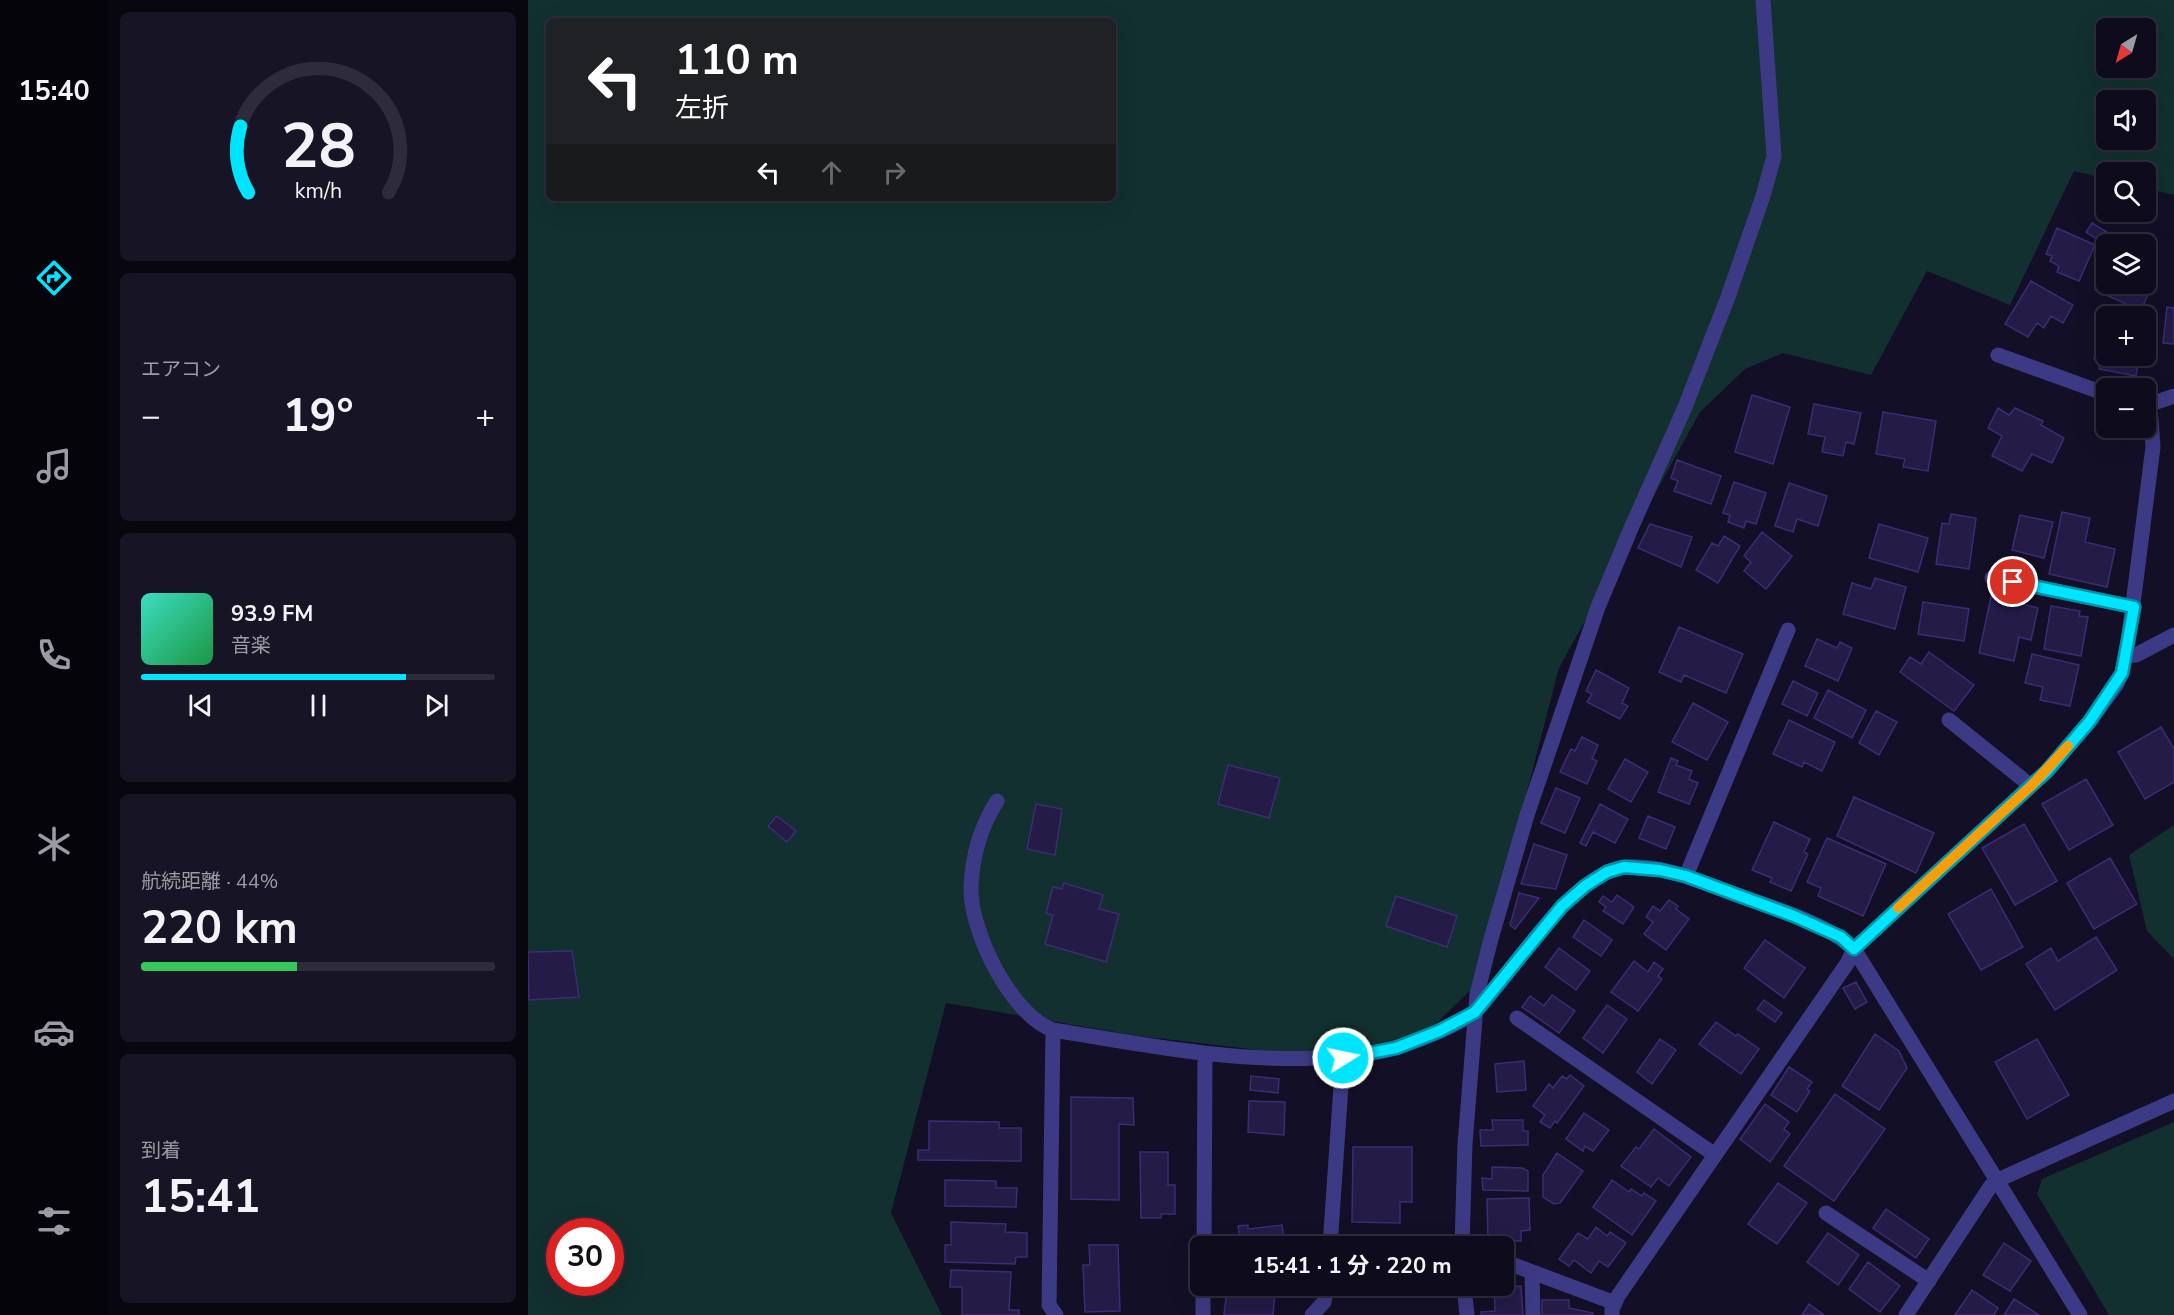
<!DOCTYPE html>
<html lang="ja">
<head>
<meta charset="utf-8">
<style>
  body { margin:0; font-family:"Nunito Sans","Noto Sans JP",sans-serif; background:#171425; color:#f1f3f6; height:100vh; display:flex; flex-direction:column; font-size:22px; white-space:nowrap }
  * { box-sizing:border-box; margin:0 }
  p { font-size:20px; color:#9b9ba3 }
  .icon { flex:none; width:33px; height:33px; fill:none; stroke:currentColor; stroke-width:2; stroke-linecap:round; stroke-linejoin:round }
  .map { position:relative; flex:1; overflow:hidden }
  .sheet { display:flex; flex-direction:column; gap:12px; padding:12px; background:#08060f; width:420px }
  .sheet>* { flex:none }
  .banner { position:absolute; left:18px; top:18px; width:570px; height:183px; border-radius:9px; box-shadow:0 6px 24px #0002,0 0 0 2px #2e2b3b; background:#202124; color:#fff; overflow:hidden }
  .needle { width:39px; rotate:217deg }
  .fabs { position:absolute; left:1568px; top:18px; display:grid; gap:12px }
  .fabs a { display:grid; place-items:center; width:60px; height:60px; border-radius:9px; background:#0e0b1c; box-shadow:0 6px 24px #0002,0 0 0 2px #2e2b3b; font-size:30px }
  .speed { position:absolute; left:18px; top:1218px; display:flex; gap:12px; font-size:30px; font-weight:700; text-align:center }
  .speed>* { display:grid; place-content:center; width:78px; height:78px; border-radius:50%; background:#0e0b1c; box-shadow:0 6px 24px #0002,0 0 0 2px #2e2b3b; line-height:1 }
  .speed .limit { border:9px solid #d22; background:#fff; color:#111 }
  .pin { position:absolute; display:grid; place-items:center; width:51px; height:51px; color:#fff; margin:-26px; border:3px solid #fff; border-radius:50%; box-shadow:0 2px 6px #0007 }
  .me { position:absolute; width:66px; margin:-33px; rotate:80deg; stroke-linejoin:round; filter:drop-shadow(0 0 4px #0008) }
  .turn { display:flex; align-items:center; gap:21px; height:126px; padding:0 30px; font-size:27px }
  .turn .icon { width:78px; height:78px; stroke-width:2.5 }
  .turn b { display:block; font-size:42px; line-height:51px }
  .lanes { display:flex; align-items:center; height:57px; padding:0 30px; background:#0003; justify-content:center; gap:30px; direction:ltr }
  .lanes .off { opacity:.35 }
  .big { font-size:45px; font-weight:700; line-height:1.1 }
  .sheet .widget { flex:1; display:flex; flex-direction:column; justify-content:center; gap:9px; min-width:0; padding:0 21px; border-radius:9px; background:#171425 }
  .sheet .dial { align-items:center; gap:0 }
  .dial svg { height:156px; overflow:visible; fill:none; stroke:#2e2b3b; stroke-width:7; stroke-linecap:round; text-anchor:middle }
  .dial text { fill:#f1f3f6; stroke:none }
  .song { display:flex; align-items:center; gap:18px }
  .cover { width:72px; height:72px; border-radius:9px; background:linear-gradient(135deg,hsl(170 70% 55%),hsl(140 70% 35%)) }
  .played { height:6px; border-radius:3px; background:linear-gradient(90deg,#00e5ff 75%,#2e2b3b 75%) }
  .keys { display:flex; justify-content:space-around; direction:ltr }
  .heat { display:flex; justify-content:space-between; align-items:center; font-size:33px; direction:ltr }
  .charge { height:9px; border-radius:4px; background:linear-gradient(90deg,#34c759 44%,#2e2b3b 0) }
  .trip { position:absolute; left:662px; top:1236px; width:324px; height:60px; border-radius:9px; background:#0e0b1c; box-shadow:0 6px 24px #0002,0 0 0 2px #2e2b3b; font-weight:700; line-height:60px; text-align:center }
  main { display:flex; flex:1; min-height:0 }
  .menu { display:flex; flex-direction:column; width:108px; justify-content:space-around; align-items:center; background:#06040b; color:#9b9ba3 }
  .menu .icon { width:42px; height:42px }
  .menu .selected { color:#00e5ff }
  .menu b { font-size:27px; color:#f1f3f6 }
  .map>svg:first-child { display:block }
</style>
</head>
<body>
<main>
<nav class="menu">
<b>15:40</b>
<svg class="icon selected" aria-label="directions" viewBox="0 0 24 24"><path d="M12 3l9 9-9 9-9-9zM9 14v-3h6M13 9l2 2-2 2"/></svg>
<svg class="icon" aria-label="music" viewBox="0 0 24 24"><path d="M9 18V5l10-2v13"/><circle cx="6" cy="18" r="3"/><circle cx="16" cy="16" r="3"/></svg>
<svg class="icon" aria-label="phone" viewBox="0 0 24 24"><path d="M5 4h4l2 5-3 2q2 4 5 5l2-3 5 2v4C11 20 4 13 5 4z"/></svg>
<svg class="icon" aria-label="climate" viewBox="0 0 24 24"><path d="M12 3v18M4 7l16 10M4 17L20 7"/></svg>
<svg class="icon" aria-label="car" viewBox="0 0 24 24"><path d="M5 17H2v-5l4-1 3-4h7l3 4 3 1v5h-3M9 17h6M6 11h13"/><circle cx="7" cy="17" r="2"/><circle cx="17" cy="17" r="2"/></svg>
<svg class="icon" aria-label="filters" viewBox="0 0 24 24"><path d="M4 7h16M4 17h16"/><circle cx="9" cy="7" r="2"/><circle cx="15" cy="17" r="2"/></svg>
</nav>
<section class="sheet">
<div class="widget dial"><svg viewBox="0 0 100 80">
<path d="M14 69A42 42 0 1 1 86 69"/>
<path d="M14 69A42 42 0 0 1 10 35" stroke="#00e5ff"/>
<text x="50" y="56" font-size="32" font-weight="700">28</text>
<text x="50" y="72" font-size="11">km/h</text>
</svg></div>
<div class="widget"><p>エアコン</p>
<div class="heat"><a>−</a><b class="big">19°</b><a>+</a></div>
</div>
<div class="widget">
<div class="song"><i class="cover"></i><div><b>93.9 FM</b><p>音楽</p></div></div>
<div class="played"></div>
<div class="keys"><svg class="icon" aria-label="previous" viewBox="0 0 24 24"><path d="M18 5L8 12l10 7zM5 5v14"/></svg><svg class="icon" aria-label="pause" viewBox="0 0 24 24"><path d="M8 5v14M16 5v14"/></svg><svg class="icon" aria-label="next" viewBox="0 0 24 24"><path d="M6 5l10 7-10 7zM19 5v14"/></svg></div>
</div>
<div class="widget"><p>航続距離 · 44%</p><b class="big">220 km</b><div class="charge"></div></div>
<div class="widget"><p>到着</p><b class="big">15:41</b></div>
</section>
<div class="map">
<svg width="1646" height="1315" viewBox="0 0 1646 1315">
  <rect width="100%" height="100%" fill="#130f26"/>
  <path fill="#12302f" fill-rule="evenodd" d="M 0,0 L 1646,0 L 1646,195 L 1617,188 L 1617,172 L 1578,172 L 1578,179 L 1546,171 L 1482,305 L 1399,271 L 1343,375 L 1255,353 L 1217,369 L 1172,412 L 1031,668 L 949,984 L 894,1037 L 774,1055 L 611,1036 L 418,1003 L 363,1213 L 414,1315 L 0,1315 ZM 21,21 L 585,21 L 585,198 L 21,198 ZM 1578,28 L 1617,28 L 1617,68 L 1578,68 ZM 1578,100 L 1617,100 L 1617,140 L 1578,140 ZM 32,1232 L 82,1232 L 82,1282 L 32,1282 Z
    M 1646,825 L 1646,959 L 1619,931 L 1601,855 Z
    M 1646,1122 L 1646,1315 L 1581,1315 L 1509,1194 L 1514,1179 Z"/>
  <path fill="#241b47" stroke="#3b2d73" stroke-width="1.5" d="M 1564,223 L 1587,237 L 1582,244 L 1578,245 L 1558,232 Z
    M 1529,228 L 1567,245 L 1551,281 L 1529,272 L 1531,266 L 1522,261 L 1524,256 L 1518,254 Z
    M 1578,266 L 1578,284 L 1617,284 L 1617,273 L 1627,277 L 1613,311 L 1567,290 Z
    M 1503,281 L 1545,305 L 1535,323 L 1523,316 L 1516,328 L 1509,323 L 1500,337 L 1477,324 Z
    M 1639,307 L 1646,308 L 1646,344 L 1635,343 Z
    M 1570,327 L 1578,329 L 1578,356 L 1611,356 L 1608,376 L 1571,369 L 1572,361 L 1566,359 Z
    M 1224,395 L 1262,407 L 1245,464 L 1207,452 Z
    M 1286,404 L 1333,413 L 1326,444 L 1318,442 L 1315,456 L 1294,452 L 1297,437 L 1280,434 Z
    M 1470,408 L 1481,415 L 1487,408 L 1515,421 L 1513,425 L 1536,438 L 1524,463 L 1504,454 L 1494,471 L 1464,456 L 1474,436 L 1460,428 Z
    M 1355,412 L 1408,421 L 1400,471 L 1375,467 L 1377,459 L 1348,454 Z
    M 1149,460 L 1193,476 L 1183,504 L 1146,491 L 1150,481 L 1143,478 Z
    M 1206,482 L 1238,493 L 1228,524 L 1218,521 L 1216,528 L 1200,522 L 1202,515 L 1195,513 Z
    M 1261,483 L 1299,496 L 1290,526 L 1269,519 L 1265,532 L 1247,526 Z
    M 1534,512 L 1562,518 L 1557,542 L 1587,549 L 1579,587 L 1521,574 Z
    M 1423,514 L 1448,518 L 1441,569 L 1408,564 L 1414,523 L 1421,524 Z
    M 1492,515 L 1525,522 L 1516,558 L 1484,550 Z
    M 1122,524 L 1164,537 L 1153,567 L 1110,548 Z
    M 1351,524 L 1400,538 L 1390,572 L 1341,558 Z
    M 1234,532 L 1264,556 L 1238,589 L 1216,571 L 1223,562 L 1216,556 Z
    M 1196,536 L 1212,546 L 1190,583 L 1168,570 L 1184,543 L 1190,546 Z
    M 1347,578 L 1378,587 L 1367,629 L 1315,614 L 1324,583 L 1343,589 Z
    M 1463,597 L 1510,608 L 1503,640 L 1491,637 L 1486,661 L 1451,653 Z
    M 1395,602 L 1441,609 L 1436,641 L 1390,634 Z
    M 1523,606 L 1552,611 L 1551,616 L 1560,617 L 1553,656 L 1516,649 Z
    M 1151,627 L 1215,654 L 1198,693 L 1156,675 L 1153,682 L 1131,672 Z
    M 1289,639 L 1309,648 L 1312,642 L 1324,648 L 1310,681 L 1277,666 Z
    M 1401,652 L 1446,685 L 1426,711 L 1372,672 L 1382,657 L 1393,664 Z
    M 1504,654 L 1551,665 L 1542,706 L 1512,700 L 1515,687 L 1497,683 Z
    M 1068,670 L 1101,688 L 1094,703 L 1100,706 L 1092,719 L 1059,702 L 1064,694 L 1058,691 Z
    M 1265,681 L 1290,693 L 1279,716 L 1254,704 Z
    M 1300,690 L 1338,710 L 1324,738 L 1286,718 Z
    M 1165,703 L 1200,722 L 1179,760 L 1144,742 Z
    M 1348,711 L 1369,722 L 1351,755 L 1331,743 Z
    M 1261,720 L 1307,742 L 1294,771 L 1276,762 L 1274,767 L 1245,754 Z
    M 1633,727 L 1646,749 L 1646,782 L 1617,799 L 1590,752 Z
    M 1054,737 L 1070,745 L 1064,759 L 1069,761 L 1059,784 L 1032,772 L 1043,749 L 1047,751 Z
    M 1143,758 L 1150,761 L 1148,765 L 1164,771 L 1161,779 L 1170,783 L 1161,804 L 1130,792 Z
    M 1097,759 L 1120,772 L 1103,802 L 1080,789 Z
    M 700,765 L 752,778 L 741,818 L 690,804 Z
    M 1558,779 L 1585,825 L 1541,850 L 1514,804 Z
    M 1028,788 L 1052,798 L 1037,833 L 1013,823 Z
    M 1326,797 L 1406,833 L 1388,873 L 1309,836 Z
    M 508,804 L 534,809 L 527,855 L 499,849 Z
    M 1072,804 L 1100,819 L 1087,843 L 1065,832 L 1058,846 L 1052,843 Z
    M 249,816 L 268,831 L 259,842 L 240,826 Z
    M 1120,816 L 1147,827 L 1138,849 L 1111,838 Z
    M 1246,822 L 1282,839 L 1276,852 L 1280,854 L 1263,891 L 1242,882 L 1244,878 L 1224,870 Z
    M 1496,824 L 1529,881 L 1487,905 L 1454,848 Z
    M 1299,838 L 1358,864 L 1335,916 L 1290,896 L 1293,888 L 1279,882 Z
    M 1006,844 L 1039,855 L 1028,889 L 993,884 Z
    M 1582,858 L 1609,904 L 1566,929 L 1539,883 Z
    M 536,883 L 575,895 L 571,909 L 591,914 L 578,962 L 517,944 L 525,915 L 518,913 L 525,887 L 534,889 Z
    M 1463,889 L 1495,947 L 1453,970 L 1420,914 Z
    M 991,893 L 1011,898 L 987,929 L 982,925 Z
    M 1089,895 L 1106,907 L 1095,924 L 1075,911 L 1078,907 L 1071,902 L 1075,896 L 1084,902 Z
    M 868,896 L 929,916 L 919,947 L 858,926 Z
    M 1141,900 L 1150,906 L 1148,909 L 1161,919 L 1138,950 L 1116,934 L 1125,922 L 1118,917 L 1125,906 L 1132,911 Z
    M 1056,920 L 1084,940 L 1073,956 L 1045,937 Z
    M 1568,937 L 1589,970 L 1527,1010 L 1498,964 L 1523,948 L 1530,961 Z
    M 1237,940 L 1277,968 L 1256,998 L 1216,968 Z
    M 1031,948 L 1062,971 L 1048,990 L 1017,967 Z
    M 44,951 L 51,997 L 1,1000 L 0,952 Z
    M 1106,961 L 1120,972 L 1126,962 L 1135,969 L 1130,976 L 1134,979 L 1110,1011 L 1083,992 Z
    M 1328,982 L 1339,1002 L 1327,1009 L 1315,988 Z
    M 1024,995 L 1047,1011 L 1031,1033 L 994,1007 L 1002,996 L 1016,1006 Z
    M 1236,1000 L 1254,1013 L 1247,1022 L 1229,1009 Z
    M 1079,1005 L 1099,1019 L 1075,1053 L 1055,1038 Z
    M 1188,1022 L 1208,1036 L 1210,1034 L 1231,1049 L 1213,1074 L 1171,1044 Z
    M 1347,1034 L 1371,1051 L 1379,1068 L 1351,1110 L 1314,1086 Z
    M 1132,1039 L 1148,1050 L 1124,1084 L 1109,1072 Z
    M 1509,1039 L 1541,1095 L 1499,1119 L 1467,1062 Z
    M 996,1061 L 998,1090 L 969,1092 L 967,1064 Z
    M 1261,1067 L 1284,1082 L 1279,1089 L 1282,1091 L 1269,1112 L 1243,1095 Z
    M 1042,1075 L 1056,1086 L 1029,1123 L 1027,1121 L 1022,1128 L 1012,1122 L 1017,1115 L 1005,1106 L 1021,1084 L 1025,1088 L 1034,1076 L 1039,1079 Z
    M 723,1076 L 751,1079 L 750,1093 L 722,1090 Z
    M 1307,1094 L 1357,1129 L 1306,1201 L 1256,1166 Z
    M 543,1097 L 605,1098 L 606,1125 L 591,1124 L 591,1200 L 543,1199 Z
    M 721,1101 L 757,1102 L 756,1135 L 720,1132 Z
    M 1237,1104 L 1261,1122 L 1256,1129 L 1262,1134 L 1242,1162 L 1212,1139 Z
    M 1056,1113 L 1081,1130 L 1065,1151 L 1057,1146 L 1055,1151 L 1038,1139 Z
    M 964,1120 L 995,1120 L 995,1131 L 1000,1131 L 1000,1145 L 953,1146 L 952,1130 L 965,1130 Z
    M 401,1121 L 471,1122 L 471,1128 L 493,1128 L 493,1161 L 390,1160 L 390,1150 L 401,1150 Z
    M 1126,1129 L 1163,1157 L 1141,1186 L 1130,1178 L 1123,1187 L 1093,1166 L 1108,1147 L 1111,1149 Z
    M 825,1147 L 884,1147 L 884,1202 L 872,1202 L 872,1223 L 824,1222 Z
    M 612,1152 L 640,1152 L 640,1185 L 647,1185 L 647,1214 L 633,1214 L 633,1218 L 613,1218 Z
    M 1029,1153 L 1055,1171 L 1032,1203 L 1026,1204 L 1015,1197 L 1015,1175 Z
    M 964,1167 L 994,1168 L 1000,1171 L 1000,1191 L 955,1190 L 954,1178 L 964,1179 Z
    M 417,1180 L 468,1181 L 468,1188 L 489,1188 L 488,1207 L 417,1206 Z
    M 1084,1180 L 1101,1192 L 1103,1189 L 1114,1196 L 1116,1193 L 1128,1201 L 1104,1235 L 1065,1207 Z
    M 1250,1183 L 1279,1203 L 1249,1244 L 1220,1224 Z
    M 1001,1198 L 1002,1230 L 993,1231 L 993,1241 L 960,1241 L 959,1199 Z
    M 1358,1209 L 1401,1239 L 1388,1258 L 1345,1228 Z
    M 423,1222 L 478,1224 L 477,1232 L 499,1233 L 499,1257 L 488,1257 L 487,1264 L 417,1262 L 417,1245 L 423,1245 Z
    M 720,1225 L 720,1229 L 754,1225 L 756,1237 L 761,1237 L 762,1246 L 713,1246 L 710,1226 Z
    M 1068,1227 L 1079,1236 L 1082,1232 L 1098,1243 L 1080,1267 L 1071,1261 L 1063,1273 L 1046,1260 L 1041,1266 L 1031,1259 L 1050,1233 L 1060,1239 Z
    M 1300,1233 L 1331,1255 L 1310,1285 L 1279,1262 Z
    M 1476,1243 L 1503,1261 L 1482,1291 L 1455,1275 Z
    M 561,1245 L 590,1245 L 592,1311 L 557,1312 L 555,1265 L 562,1265 Z
    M 1340,1262 L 1372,1286 L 1352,1312 L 1321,1289 Z
    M 423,1270 L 483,1272 L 481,1310 L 491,1310 L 491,1315 L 434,1315 L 434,1287 L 422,1287 Z
    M 993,1286 L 995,1315 L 953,1315 L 953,1312 L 967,1311 L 966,1288 Z
    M 699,1290 L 747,1293 L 745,1315 L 696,1315 Z
    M 1444,1290 L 1470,1308 L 1466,1315 L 1427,1315 Z
    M 1486,1299 L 1511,1315 L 1476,1315 Z
    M 1014,1300 L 1041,1300 L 1041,1308 L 1065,1313 L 1065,1315 L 1014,1315 Z
    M 1281,1304 L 1296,1315 L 1274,1315 Z"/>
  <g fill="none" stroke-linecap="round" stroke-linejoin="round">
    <path stroke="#3d3a85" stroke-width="15" d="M 1470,355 L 1578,394
      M 1464,578 L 1606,607
      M 1598,656 L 1608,655 L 1646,635
      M 1421,720 L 1503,786
      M 469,801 C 452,828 444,856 443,888 C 442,931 483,1015 525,1030 C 613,1044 700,1062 790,1058 C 816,1057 845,1055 870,1047 C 890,1041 933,1024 948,1011 C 954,1006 960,997 965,991 C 994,956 1051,870 1098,867 C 1135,865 1169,880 1203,893 C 1242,907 1295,921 1326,949 L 1552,1315
      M 1158,876 L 1260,630
      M 989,1018 L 1187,1155
      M 525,1030 L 521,1305 L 528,1315
      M 1298,1213 L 1401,1281
      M 676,1246 L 677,1054
      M 802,1246 L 815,1057
      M 934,1246 L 937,1144 L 949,994 L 963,939 L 999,815 L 1070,607 L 1104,526 L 1157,407 L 1200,297 L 1235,196 L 1246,156 L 1235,0
      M 975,1261 L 1087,1303
      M 1004,1273 L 1005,1315
      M 936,1286 L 939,1315
      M 675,1315 L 675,1286
      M 784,1315 L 796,1302 L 799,1286
      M 1084,1315 L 1084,1309 L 1090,1296 L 1320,962 L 1326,949 L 1519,771 L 1561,722 L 1589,684 L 1594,673 L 1600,643 L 1625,447 L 1623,419 L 1617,406 L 1646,396
      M 1378,1315 L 1462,1187 L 1470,1180 L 1646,1101"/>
  </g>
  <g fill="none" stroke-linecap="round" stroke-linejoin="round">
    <g stroke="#0095a6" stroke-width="15">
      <path id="route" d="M 815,1058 L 868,1048 L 911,1031 L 947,1012 L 1034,906 L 1057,886 L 1079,872 L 1096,867 L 1132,870 L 1158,876 L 1266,916 L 1313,937 L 1326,949 L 1519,771 L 1561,722 L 1594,673 L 1606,607 L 1485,582"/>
    </g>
    <use href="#route" stroke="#00e5ff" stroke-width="10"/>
    <path stroke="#f59e0b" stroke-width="10" d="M 1370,908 L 1503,786 L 1540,746"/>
  </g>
</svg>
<div class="fabs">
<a><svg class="needle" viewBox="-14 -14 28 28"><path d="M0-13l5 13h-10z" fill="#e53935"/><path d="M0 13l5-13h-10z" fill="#9b9ba3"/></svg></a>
<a><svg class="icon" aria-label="sound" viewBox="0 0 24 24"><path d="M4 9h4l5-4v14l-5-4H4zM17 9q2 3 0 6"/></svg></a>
<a><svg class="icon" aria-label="search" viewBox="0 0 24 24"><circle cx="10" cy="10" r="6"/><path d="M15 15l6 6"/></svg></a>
<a><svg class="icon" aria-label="layers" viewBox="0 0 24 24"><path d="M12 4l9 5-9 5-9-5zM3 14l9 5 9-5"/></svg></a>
<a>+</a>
<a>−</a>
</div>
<div class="speed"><div class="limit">30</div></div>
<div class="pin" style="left:1485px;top:582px;background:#d93025"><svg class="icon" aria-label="arrive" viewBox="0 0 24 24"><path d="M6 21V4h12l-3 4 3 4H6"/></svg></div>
<svg class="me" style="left:815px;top:1058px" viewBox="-20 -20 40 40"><circle r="17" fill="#00e5ff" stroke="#fff" stroke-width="3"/><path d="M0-11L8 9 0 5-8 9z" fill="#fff"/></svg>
<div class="trip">15:41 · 1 分 · 220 m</div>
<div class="banner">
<div class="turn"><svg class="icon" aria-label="left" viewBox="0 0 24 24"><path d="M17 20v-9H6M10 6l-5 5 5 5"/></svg><div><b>110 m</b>左折</div></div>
<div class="lanes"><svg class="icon" aria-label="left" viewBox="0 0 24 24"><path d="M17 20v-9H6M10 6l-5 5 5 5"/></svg><svg class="icon off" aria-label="ahead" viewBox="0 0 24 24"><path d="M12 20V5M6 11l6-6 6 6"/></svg><svg class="icon off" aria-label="right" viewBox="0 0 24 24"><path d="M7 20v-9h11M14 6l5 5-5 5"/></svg></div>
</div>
</div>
</main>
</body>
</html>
